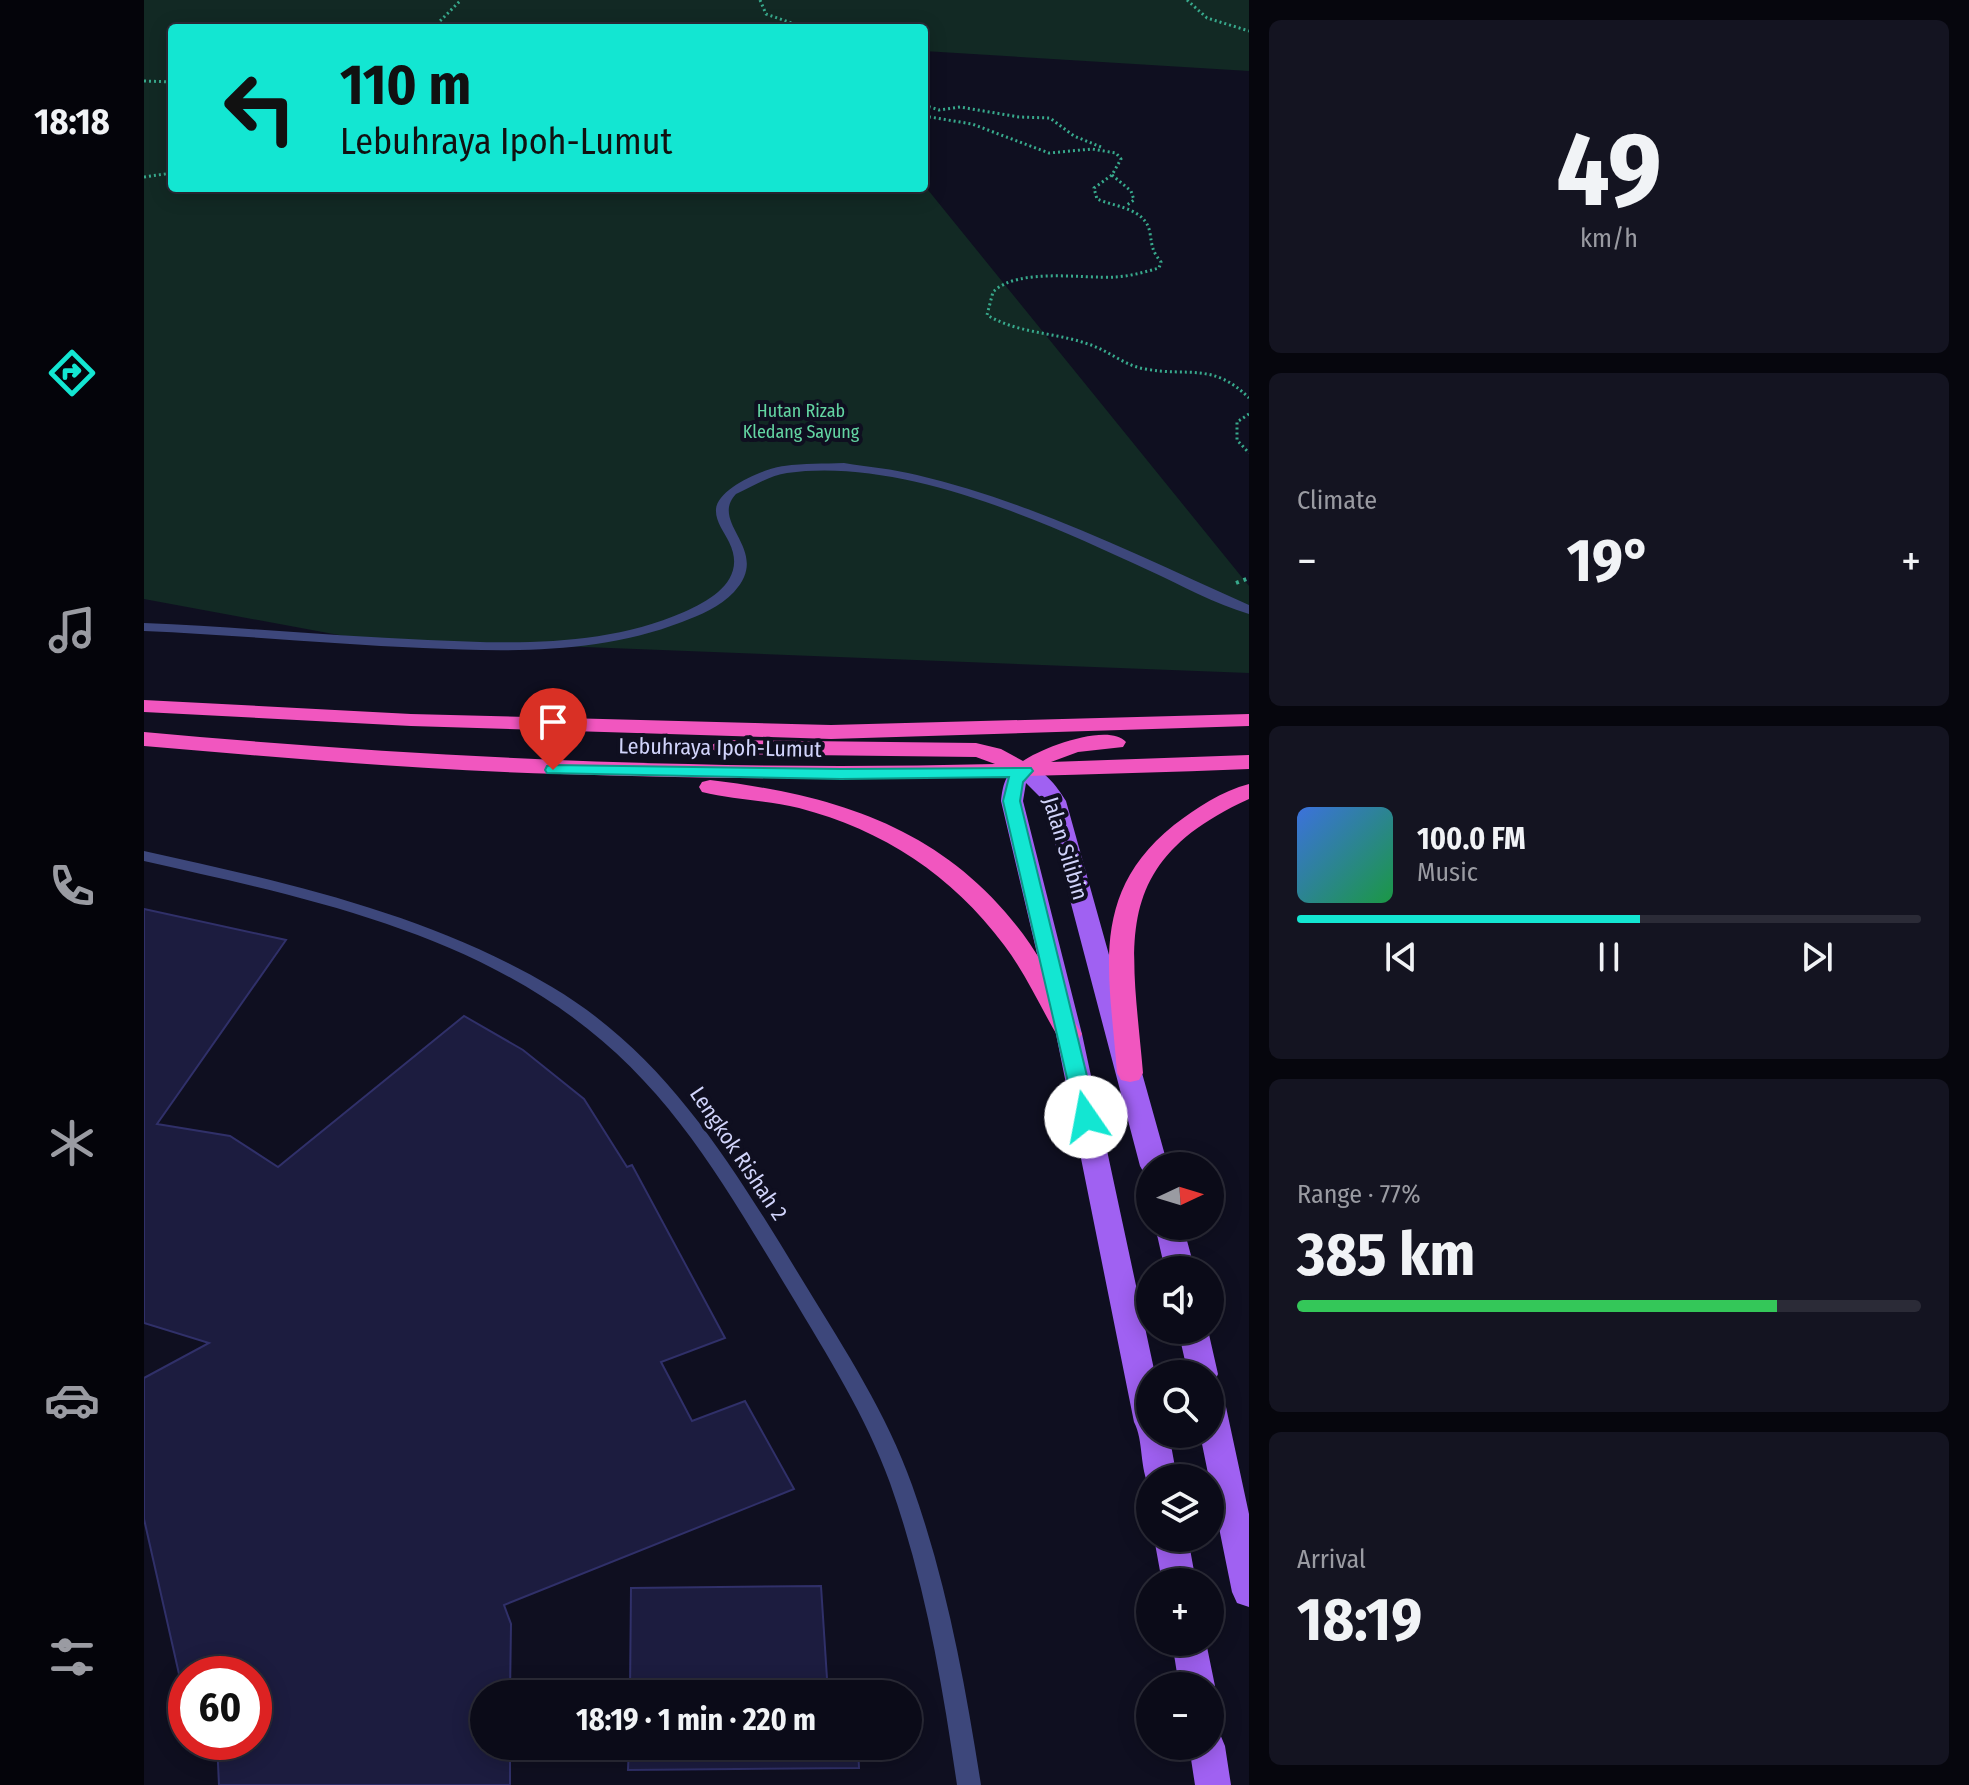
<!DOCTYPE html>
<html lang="en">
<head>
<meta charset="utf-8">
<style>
  body { margin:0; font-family:"Fira Sans Condensed",sans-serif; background:#141421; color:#f1f3f6; height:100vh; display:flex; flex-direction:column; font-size:30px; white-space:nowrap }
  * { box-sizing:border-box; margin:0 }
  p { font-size:26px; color:#9a9ba2 }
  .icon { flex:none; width:44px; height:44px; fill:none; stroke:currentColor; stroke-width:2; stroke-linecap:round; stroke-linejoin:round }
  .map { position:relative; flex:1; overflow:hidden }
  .panel { display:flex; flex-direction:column; gap:20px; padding:20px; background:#06060d; width:720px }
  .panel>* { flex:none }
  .top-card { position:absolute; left:24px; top:24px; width:760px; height:168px; border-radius:8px; box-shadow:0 4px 20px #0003,0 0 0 2px #2b2b37; background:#13e6d2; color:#111; overflow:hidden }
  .needle { width:52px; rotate:86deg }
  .tools { position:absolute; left:992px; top:1152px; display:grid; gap:16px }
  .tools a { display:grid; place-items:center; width:88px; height:88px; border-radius:50%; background:#0b0b18; box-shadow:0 4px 20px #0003,0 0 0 2px #2b2b37; font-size:40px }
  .speed { position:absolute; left:24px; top:1656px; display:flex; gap:16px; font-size:40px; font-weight:700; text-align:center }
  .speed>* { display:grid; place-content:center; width:104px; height:104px; border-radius:50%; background:#0b0b18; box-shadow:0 4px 20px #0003,0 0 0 2px #2b2b37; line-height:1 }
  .speed .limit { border:12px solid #d22; background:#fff; color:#111 }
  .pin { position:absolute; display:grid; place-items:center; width:68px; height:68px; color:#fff; margin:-82px -34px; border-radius:50% 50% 50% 0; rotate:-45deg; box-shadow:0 0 8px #0007 }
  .pin .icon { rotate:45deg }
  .me { position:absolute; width:88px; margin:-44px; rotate:348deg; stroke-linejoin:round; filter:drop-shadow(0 0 6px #0008) }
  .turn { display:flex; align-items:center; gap:28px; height:168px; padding:0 40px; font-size:36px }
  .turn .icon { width:104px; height:104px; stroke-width:2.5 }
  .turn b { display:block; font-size:56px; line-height:68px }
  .big { font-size:60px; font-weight:700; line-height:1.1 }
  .panel .card { flex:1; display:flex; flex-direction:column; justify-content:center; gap:12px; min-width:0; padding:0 28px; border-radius:12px; background:#141421 }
  .panel .dial { align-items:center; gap:0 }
  .dial b { font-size:104px; line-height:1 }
  .song { display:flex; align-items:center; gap:24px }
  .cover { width:96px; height:96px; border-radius:12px; background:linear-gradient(135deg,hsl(220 70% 55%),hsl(140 70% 35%)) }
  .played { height:8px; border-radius:4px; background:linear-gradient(90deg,#13e6d2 55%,#2b2b37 55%) }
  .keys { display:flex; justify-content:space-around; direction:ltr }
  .heat { display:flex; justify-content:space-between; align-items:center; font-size:44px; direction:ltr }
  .charge { height:12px; border-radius:6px; background:linear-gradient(90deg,#34c759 77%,#2b2b37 0) }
  .trip { position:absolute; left:326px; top:1680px; width:452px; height:80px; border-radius:40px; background:#0b0b18; box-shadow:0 4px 20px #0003,0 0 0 2px #2b2b37; font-weight:700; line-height:80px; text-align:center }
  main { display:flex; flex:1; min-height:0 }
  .menu { display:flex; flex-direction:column; width:144px; justify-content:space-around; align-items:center; background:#04040a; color:#9a9ba2 }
  .menu .icon { width:56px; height:56px }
  .menu .current { color:#13e6d2 }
  .menu b { font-size:36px; color:#f1f3f6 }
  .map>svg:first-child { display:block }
</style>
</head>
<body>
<main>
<nav class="menu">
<b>18:18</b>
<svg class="icon current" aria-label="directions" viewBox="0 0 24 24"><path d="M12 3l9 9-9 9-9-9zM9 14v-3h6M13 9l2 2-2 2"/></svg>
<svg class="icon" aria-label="music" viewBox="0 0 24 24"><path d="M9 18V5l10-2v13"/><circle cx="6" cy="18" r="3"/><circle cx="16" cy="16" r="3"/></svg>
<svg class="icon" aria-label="phone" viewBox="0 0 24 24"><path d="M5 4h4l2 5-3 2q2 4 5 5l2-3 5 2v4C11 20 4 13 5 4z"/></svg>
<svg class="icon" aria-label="climate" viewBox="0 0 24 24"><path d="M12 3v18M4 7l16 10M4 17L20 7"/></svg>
<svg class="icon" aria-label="car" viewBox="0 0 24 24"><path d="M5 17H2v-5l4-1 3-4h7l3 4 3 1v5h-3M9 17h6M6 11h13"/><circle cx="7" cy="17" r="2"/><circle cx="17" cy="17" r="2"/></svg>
<svg class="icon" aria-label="filters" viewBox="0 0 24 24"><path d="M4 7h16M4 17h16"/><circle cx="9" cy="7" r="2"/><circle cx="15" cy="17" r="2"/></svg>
</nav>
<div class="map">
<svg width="1105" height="1785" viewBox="0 0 1105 1785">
  <rect width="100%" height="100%" fill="#0f0f20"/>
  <path fill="#122924" d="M 0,0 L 1105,0 L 1105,71 L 780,51 L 780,28 L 28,28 L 28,188 L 780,188 L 780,185 L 1105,586 L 1105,673 L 211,638 L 0,599 Z"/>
  <path fill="#1c1c3f" stroke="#303069" stroke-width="2" d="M 0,909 L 142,940 L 13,1124 L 86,1136 L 134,1167 L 320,1016 L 379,1050 L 440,1099 L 483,1167 L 488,1165 L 581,1338 L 517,1362 L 548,1421 L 601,1401 L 650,1489 L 360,1605 L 367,1624 L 366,1694 L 340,1694 L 340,1746 L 366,1746 L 366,1785 L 75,1785 L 73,1742 L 110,1742 L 110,1674 L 35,1674 L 0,1519 L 0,1378 L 65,1343 L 0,1323 Z
    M 677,1586 L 684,1694 L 486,1694 L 487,1588 Z
    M 485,1746 L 714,1746 L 715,1768 L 484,1770 Z"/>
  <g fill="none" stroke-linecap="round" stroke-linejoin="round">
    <path stroke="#38a98c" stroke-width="3" stroke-dasharray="2 3" stroke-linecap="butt" d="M 616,0 L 622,14 L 653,25 L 685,28
      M 1043,0 L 1063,18 L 1105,31
      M 289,28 L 317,0
      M 0,81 L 28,82
      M 780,105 L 795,110 L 816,107 L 875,117 L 906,118 L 930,136 L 957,147
      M 780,116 L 828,124 L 905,153 L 948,149 L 972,153 L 977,159 L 968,175 L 950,188 L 953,199 C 971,207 1002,208 1006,233 C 1008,246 1008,251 1017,262 L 1015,268 C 1001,272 987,276 972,277 C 939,279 874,267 849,292 L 843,315 C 875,334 910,332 944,344 C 964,350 981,366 1001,369 C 1045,377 1069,362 1105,398
      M 968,175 L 987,191 L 990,200 L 983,205
      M 0,177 L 28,173
      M 1105,414 L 1093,422 L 1093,440 L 1105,453"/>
    <path stroke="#38a98c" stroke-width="4" stroke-dasharray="3 5" stroke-linecap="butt" d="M 1092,583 L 1105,578"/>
    <path fill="#3d477b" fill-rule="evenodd" d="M 700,463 C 724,467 749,469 773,475 C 889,502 997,557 1105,605 L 1105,614 C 1071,604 1037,585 1004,570 C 901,522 758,457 643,473 C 626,475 608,487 592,494 C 564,524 629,550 590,592 C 576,607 556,615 538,622 C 455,654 366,652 279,648 C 186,644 93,635 0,631 L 0,623 C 95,627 189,636 284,640 C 369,644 460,647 540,612 C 570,599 603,578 585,542 C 580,532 571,521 572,509 C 574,488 621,468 640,466 C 660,463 680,464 700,463 Z
      M 0,851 C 140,882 283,913 408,987 C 526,1057 592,1172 662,1286 C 701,1350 743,1414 768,1485 C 803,1583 821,1683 837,1785 L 813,1785 C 798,1682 781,1582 746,1483 C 722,1416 683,1355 646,1293 C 575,1176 519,1073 399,997 C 280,921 136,892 0,861 Z"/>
    <path fill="#a061f2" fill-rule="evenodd" d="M 881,764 C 900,769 912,785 922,801 L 1024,1166 L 1006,1166 L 1006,1175 L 1000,1173 L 996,1166 L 900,801 L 882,783 L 879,801 L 938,1034 L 1011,1374 L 1006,1374 L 1006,1434 L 1025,1434 L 1033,1478 L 1006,1478 L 1006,1488 C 995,1468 1000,1441 990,1422 L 912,1034 L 857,801 C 859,784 862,769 881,764 Z
      M 1011,1226 L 1039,1226 L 1051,1270 L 1021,1270 Z
      M 1034,1330 L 1064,1330 L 1074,1374 L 1070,1383 L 1066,1384 L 1066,1374 L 1044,1374 Z
      M 1066,1394 L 1077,1398 L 1082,1407 L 1105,1514 L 1105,1607 L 1093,1603 L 1088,1592 L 1056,1434 L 1066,1434 Z
      M 1010,1538 L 1044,1538 L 1052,1582 L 1018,1582 Z
      M 1028,1642 L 1062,1642 L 1071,1686 L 1066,1697 L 1066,1686 L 1035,1686 Z
      M 1066,1730 L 1076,1734 L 1081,1746 L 1087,1785 L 1051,1785 L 1045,1746 L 1066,1746 Z"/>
    <path fill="#f156bf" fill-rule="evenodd" d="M 0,700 L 267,714 L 687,725 L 1105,714 L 1105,726 L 687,739 L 267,726 L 0,712 Z
      M 0,732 C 283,758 566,771 851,764 L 832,757 L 576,754 L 565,747 L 576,740 L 832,743 L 857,749 L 879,761 C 897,748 965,722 982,742 L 979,747 L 934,752 L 907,762 L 1105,755 L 1105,769 C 875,778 646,782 416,774 C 277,770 139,758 0,746 Z
      M 566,780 C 692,795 800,828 879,934 C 902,965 918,1001 938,1034 L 934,1040 L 925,1043 L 916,1040 C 897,1009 882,974 860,945 C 808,875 739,830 655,808 C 623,800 590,800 558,792 L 555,787 L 558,782 Z
      M 1105,784 L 1105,799 C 964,863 988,944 999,1073 L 995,1080 L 986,1082 L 977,1080 L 973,1073 C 966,975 943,895 1030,825 C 1052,808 1078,791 1105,784 Z"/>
  </g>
  <path fill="#13e6d2" stroke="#0c9688" stroke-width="2" d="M 409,765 L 697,769 L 887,768 L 889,771 L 879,782 L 876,801 L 953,1117 L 949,1122 L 935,1122 L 932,1117 L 859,801 L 865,777 L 697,779 L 403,773 L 401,770 L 403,766 Z"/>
  <g text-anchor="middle" stroke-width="8" stroke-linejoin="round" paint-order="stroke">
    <g font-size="18" fill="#63d5a2" stroke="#0f0f20">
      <text x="657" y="417">Hutan Rizab<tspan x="657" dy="21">Kledang Sayung</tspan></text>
    </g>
    <g font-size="22" fill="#d1d4fb" stroke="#0f0f20">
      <text transform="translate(576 747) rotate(1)" y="8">Lebuhraya Ipoh-Lumut</text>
      <text transform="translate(922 848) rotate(73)" y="8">Jalan Silibin</text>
      <text transform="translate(595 1153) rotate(56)" y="8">Lengkok Rishah 2</text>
    </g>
  </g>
</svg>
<div class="tools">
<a><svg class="needle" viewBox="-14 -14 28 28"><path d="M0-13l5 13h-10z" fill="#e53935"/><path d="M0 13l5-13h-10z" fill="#9a9ba2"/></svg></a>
<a><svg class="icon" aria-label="sound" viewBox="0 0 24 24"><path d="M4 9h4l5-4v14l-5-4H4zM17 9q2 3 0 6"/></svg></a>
<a><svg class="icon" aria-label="search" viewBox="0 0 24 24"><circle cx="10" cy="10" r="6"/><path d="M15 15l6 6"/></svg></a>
<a><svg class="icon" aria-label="layers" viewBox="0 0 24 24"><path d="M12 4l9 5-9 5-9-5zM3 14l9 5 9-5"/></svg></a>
<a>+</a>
<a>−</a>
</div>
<div class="speed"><div class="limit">60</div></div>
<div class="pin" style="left:409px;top:770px;background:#d93025"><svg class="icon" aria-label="arrive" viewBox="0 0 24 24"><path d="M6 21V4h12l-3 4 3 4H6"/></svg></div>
<svg class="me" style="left:942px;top:1117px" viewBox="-20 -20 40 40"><circle r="19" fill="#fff"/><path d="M0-13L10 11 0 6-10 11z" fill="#13e6d2"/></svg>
<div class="trip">18:19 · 1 min · 220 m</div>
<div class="top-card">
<div class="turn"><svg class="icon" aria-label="left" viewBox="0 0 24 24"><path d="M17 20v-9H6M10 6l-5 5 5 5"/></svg><div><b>110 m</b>Lebuhraya Ipoh-Lumut</div></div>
</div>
</div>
<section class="panel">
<div class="card dial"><b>49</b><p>km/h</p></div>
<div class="card"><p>Climate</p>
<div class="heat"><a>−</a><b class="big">19°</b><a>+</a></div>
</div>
<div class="card">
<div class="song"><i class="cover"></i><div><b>100.0 FM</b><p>Music</p></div></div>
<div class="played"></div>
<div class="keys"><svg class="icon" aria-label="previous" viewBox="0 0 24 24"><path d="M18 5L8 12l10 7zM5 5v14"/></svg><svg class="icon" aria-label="pause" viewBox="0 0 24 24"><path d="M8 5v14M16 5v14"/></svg><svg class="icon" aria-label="next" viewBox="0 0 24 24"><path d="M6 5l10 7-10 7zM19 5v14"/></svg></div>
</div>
<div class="card"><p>Range · 77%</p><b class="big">385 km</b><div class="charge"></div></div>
<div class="card"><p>Arrival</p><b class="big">18:19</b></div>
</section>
</main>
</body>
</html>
